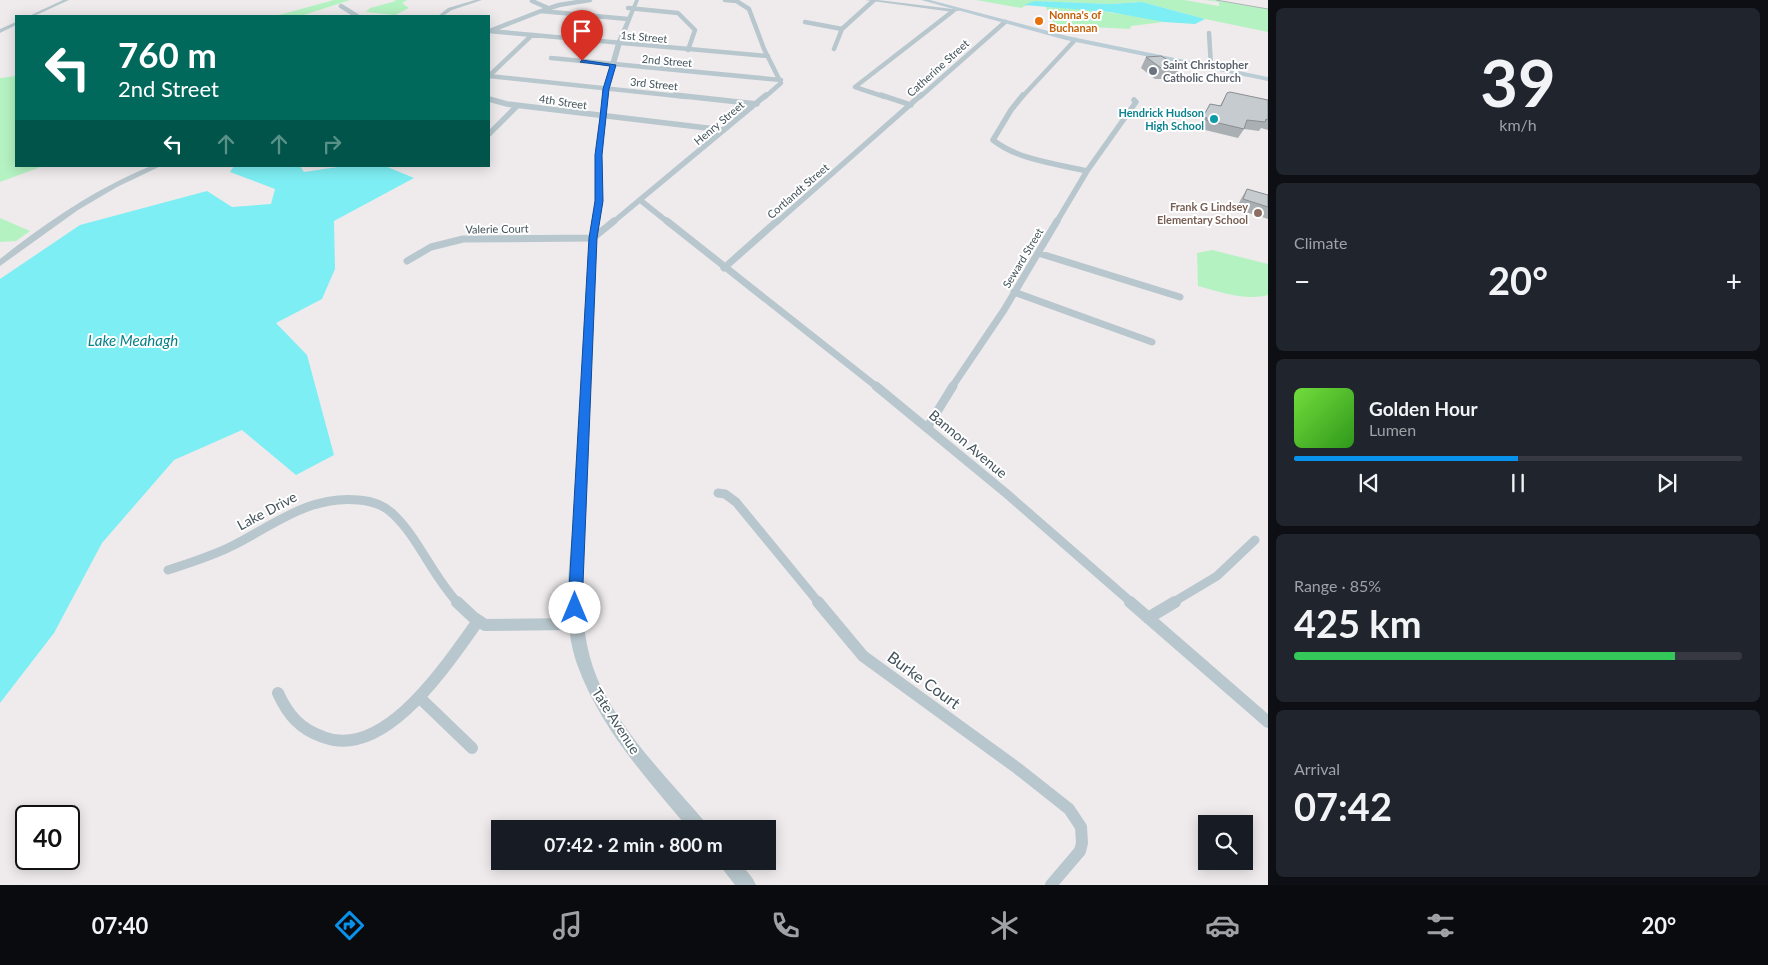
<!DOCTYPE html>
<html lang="en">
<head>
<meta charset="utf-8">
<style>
  body { margin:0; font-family:Lato,sans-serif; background:#20242c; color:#f1f3f6; height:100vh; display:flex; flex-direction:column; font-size:19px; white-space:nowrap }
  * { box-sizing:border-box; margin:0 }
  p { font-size:16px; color:#9ea1a6 }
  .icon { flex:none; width:28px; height:28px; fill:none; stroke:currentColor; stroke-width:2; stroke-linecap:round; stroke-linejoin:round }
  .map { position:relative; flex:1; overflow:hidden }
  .drawer { display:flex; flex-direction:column; gap:8px; padding:8px; background:#0d0f14; width:500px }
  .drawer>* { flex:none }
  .guide { position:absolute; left:15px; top:15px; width:475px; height:152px; border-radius:0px; box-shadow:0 2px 12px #0003; background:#00695c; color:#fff; overflow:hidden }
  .fabs { position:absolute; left:1198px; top:815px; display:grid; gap:10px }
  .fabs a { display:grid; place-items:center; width:55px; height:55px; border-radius:0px; background:#171b24; box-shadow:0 2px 12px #0003; font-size:25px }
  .speed { position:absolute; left:15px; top:805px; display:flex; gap:10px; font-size:25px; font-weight:700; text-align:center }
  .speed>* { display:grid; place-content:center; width:65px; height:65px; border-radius:50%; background:#171b24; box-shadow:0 2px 12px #0003; line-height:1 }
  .speed .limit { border:2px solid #111; border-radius:8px; background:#fff; color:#111 }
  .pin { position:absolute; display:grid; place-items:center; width:42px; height:42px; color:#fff; margin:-51px -21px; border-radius:50% 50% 50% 0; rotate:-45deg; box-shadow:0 0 5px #0007 }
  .pin .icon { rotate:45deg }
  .me { position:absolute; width:55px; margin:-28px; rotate:0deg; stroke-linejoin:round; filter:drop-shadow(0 0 4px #0008) }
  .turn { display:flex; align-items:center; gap:18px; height:105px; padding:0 20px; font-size:22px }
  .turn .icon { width:65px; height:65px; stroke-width:2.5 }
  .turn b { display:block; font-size:35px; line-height:42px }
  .lanes { display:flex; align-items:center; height:48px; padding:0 20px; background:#0003; justify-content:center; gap:25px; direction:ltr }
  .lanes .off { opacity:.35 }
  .big { font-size:38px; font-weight:700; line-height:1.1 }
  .drawer .tile { flex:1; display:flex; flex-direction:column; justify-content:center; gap:8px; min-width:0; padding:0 18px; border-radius:8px; background:#20242c }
  .drawer .dial { align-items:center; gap:0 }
  .dial b { font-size:65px; line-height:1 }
  .song { display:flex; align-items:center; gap:15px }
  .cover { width:60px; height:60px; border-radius:8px; background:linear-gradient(135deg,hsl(100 70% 55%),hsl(110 70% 35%)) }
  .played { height:5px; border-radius:2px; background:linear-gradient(90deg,#0992eb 50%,#363941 50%) }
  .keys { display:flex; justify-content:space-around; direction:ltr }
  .heat { display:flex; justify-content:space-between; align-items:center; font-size:28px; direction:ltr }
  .charge { height:8px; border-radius:4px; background:linear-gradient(90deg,#34c759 85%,#363941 0) }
  .trip { position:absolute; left:491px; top:820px; width:285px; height:50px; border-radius:0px; background:#171b24; box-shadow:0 2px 12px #0003; font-weight:700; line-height:50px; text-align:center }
  .tab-bar { display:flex; height:80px; justify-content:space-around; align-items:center; background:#090b0e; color:#9ea1a6 }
  .tab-bar .icon { width:35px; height:35px }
  .tab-bar .active { color:#0992eb }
  .tab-bar b { font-size:22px; color:#f1f3f6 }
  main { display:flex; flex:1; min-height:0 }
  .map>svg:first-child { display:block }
</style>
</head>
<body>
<main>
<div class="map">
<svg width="1268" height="885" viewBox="0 0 1268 885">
  <rect width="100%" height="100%" fill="#efebec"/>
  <path fill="#b4f2c2" d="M 334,0 L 350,0 L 301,16 L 275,16 Z
    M 394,0 L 407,0 L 402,3 L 409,8 L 395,15 L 366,12 L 370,8 L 396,1 Z
    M 976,0 L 1184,0 L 1219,6 L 1219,2 L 1205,0 L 1213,0 L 1268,9 L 1268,32 L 1205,19 L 1142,2 L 1110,4 L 1035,1 L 1021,8 Z
    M 1045,5 C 1085,9 1124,13 1164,22 L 1131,26 L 1130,29 L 1054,25 Z
    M 16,76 L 16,166 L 43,166 L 0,182 L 0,78 Z
    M 0,218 L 30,231 L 16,241 L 0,242 Z
    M 1212,250 L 1268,264 L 1268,295 C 1246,301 1220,292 1198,286 L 1197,253 Z"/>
  <path fill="#7deef3" d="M 1035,1 L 1110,4 L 1142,2 L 1205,19 L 1195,24 L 1164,22 L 1110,12 L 1024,5 Z
    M 234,166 L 300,166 L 304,172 L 344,166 L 385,166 L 414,178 L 334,221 L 335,269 L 322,299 L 276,323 L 307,355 L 334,455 L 296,475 L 242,430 L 174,460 L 102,543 L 54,633 L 0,703 L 0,279 L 80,225 L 207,191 L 232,207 L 271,204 L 275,189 L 230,172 Z"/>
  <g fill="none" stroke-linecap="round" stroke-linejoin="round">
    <path stroke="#b8c7cd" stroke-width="4.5" d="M 725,0 L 737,1
      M 735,0 L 749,9 L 764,49 L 781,83 L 765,97
      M 532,1 L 548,8
      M 341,6 L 357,16
      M 628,8 L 678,13 L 695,30 L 688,50
      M 544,10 L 559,5 L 590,0
      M 805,22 L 842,29
      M 492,30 L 541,11 L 628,19
      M 489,31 L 768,56
      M 1209,33 L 1211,66
      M 834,49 L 842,29 L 874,0
      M 551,58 L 781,80
      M 489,76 L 687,97
      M 489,76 L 532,35
      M 885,97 L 855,87 L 953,11
      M 920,97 L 1005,22
      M 1022,97 L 1075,40"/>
    <path stroke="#b8c7cd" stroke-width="5.5" d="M 675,95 L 757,104
      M 881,95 L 911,105
      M 1023,95 L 1011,110 L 993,140 C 1018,160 1057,164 1087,171
      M 489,99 L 507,104 L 724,130
      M 489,134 L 517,106
      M 640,200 L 669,223
      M 612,223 L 766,95
      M 776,223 L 921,95
      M 1056,223 L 1087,171 L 1136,102 L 1134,100"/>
    <path stroke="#b8c7cd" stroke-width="7" d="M 667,221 L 877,387
      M 1038,253 L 1180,297
      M 407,261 L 431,247 L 463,239 L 593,238 L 614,221
      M 724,268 L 777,221
      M 1014,292 L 1152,342
      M 952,387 L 1004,310 L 1057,221"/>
    <path stroke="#b8c7cd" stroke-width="9" d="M 876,386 L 1007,494 L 1132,603
      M 927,428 L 953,386
      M 718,493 L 725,494 L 736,502 L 819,603
      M 168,570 C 190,563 212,556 232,546 C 274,525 309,495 359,500 C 371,501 384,505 393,514 C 418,537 433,577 458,603
      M 1172,603 L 1217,576 L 1255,540"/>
    <path stroke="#b8c7cd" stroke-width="12" d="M 457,602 L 473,617 L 485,625 L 575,624
      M 818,602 L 863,656 L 1017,768 L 1069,809 L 1081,827 L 1082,843 L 1080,851 L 1051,885
      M 1130,602 L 1268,722
      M 1148,618 L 1175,602
      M 278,693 C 288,715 300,729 323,737 C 385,761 447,664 478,621
      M 419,697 L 472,748"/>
    <path fill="#b8c7cd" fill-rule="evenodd" d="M 63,0 L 69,0 L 34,16 L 29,16 Z
      M 475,0 L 482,0 L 452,10 L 443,16 L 438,16 L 448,8 Z
      M 635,0 L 639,0 L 622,43 L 609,89 L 602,155 L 603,201 L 597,238 C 593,324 590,409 587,495 C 585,557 573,619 597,678 C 619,730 670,781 706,823 L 708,829 L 689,829 C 646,778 600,728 577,664 C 559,612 572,552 575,499 C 580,412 583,325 589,238 L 595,201 L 596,155 L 603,89 L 616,43 Z
      M 865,0 L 878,0 L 961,10 L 953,12 Z
      M 16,22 L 16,25 L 0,33 L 0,29 Z
      M 151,166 L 161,166 L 117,187 L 78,210 L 0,266 L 0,259 C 47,222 95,189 151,166 Z
      M 718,861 L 739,861 L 753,879 L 756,885 L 735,885 L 721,867 Z"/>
    <path fill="#baccd5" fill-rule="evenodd" d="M 921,0 L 930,0 L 1067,36 L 1268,77 L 1268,81 L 1066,40 Z"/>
    <path stroke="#adb3b7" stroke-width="1" d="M 1216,0 L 1268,9"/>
  </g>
  <path fill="#a9afb2" d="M 1146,57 L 1180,67 L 1174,79 L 1155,79 L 1141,68 Z
    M 1227,93 L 1268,100 L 1268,130 L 1261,128 L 1259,131 L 1244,129 L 1238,138 L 1201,129 L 1202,127 L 1198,126 L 1210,104 L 1220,106 Z
    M 1247,189 L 1268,195 L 1268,219 L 1236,209 L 1241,199 Z"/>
  <path fill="#c5cbcf" stroke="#8a8e91" d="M 1161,56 L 1180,67 L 1161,68 L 1146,57 Z
    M 1230,92 L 1268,100 L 1268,120 L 1266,119 L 1265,122 L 1247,120 L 1244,129 L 1206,120 L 1207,118 L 1203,117 L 1210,104 L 1221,106 L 1227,93 Z
    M 1247,189 L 1268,195 L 1268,207 L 1243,199 Z"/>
  <path fill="#1a73e8" stroke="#114b97" d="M 582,60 L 616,65 L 609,89 L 606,117 L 602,155 L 603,201 L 597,238 L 582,608 L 580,612 L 575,614 L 570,612 L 568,608 L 589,238 L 595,201 L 595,155 L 600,117 L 603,89 L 610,66 L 580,62 Z"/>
  <circle fill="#e8710a" stroke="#fff" stroke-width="2" cx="1039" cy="21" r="5"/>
  <circle fill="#6b7280" stroke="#fff" stroke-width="2" cx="1153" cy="71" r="5"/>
  <circle fill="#0f9aa8" stroke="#fff" stroke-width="2" cx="1214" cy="119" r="5"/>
  <circle fill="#8d6e63" stroke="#fff" stroke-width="2" cx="1258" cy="213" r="5"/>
  <g text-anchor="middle" stroke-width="4" stroke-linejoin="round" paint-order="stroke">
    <g font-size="11" font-weight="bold" fill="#c56008" stroke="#fff" text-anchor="start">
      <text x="1049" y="19">Nonna's of<tspan x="1049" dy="13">Buchanan</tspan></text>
    </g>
    <g font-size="11" fill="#43535b" stroke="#fff">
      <text transform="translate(644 37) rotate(5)" y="4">1st Street</text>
      <text transform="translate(667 61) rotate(5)" y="4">2nd Street</text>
      <text transform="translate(938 68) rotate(-42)" y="4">Catherine Street</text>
      <text transform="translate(654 84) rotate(6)" y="4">3rd Street</text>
      <text transform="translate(563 102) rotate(8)" y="4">4th Street</text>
      <text transform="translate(719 123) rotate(-40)" y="4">Henry Street</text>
      <text transform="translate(798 191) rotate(-41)" y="4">Cortlandt Street</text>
      <text transform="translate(497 229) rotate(-1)" y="4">Valerie Court</text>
      <text transform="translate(1023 258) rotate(-59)" y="4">Seward Street</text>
    </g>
    <g font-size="11" font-weight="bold" fill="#5b616d" stroke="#fff" text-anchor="start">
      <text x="1163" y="69">Saint Christopher<tspan x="1163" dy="13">Catholic Church</tspan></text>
    </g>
    <g font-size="11" font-weight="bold" fill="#0d838f" stroke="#fff" text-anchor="end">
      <text x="1204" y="117">Hendrick Hudson<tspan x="1204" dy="13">High School</tspan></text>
    </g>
    <g font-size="11" font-weight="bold" fill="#785e54" stroke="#fff" text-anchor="end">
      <text x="1248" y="211">Frank G Lindsey<tspan x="1248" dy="13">Elementary School</tspan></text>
    </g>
    <g font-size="14" fill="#43535b" stroke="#fff">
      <text transform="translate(968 444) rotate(40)" y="5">Bannon Avenue</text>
      <text transform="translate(267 511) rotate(-28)" y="5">Lake Drive</text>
      <text transform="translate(616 721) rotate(57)" y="5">Tate Avenue</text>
    </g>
    <g font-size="15" font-style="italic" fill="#048388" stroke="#fff">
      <text x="133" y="346">Lake Meahagh</text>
    </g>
    <g font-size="16" fill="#43535b" stroke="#fff">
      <text transform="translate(924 680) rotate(36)" y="6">Burke Court</text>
    </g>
  </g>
</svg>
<div class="fabs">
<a><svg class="icon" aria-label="search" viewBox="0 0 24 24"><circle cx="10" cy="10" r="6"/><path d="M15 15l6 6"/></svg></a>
</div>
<div class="speed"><div class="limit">40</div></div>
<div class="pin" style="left:582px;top:61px;background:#d93025"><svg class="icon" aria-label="arrive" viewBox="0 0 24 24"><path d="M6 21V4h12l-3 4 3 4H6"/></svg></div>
<svg class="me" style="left:575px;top:608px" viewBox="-20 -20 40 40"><circle r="19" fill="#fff"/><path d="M0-13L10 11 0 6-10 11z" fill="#1a73e8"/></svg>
<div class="trip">07:42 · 2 min · 800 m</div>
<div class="guide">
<div class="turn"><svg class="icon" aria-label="left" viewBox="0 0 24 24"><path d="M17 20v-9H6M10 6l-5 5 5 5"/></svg><div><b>760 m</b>2nd Street</div></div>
<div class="lanes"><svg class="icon" aria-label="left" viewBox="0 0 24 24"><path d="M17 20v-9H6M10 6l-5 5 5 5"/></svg><svg class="icon off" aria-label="ahead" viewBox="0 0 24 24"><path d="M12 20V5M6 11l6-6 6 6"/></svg><svg class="icon off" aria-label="ahead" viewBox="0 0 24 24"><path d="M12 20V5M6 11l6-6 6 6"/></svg><svg class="icon off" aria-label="right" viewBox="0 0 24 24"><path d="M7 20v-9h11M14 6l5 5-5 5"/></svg></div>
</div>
</div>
<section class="drawer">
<div class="tile dial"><b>39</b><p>km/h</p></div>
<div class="tile"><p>Climate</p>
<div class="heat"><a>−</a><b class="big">20°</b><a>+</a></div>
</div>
<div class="tile">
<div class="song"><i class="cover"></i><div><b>Golden Hour</b><p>Lumen</p></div></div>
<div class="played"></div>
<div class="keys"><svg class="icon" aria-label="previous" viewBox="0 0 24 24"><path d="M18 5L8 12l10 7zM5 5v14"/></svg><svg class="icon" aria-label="pause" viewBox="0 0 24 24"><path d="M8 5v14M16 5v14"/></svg><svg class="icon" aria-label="next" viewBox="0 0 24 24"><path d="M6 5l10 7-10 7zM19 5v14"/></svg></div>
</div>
<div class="tile"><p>Range · 85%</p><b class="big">425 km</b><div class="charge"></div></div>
<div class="tile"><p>Arrival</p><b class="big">07:42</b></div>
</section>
</main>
<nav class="tab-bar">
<b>07:40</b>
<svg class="icon active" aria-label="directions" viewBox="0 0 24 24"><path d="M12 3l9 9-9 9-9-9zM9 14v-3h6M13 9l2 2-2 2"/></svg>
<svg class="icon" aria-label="music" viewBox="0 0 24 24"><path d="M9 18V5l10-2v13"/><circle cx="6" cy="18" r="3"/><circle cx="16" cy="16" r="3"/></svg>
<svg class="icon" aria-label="phone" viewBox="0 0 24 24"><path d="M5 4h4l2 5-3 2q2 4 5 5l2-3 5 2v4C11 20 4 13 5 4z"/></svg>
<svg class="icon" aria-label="climate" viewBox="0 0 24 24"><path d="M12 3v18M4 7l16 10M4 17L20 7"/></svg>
<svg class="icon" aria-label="car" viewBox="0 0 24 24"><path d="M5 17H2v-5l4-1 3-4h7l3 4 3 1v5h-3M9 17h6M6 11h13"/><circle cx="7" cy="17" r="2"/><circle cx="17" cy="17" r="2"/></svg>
<svg class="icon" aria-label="filters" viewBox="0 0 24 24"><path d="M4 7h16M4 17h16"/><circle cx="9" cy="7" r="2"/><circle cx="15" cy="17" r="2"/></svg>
<b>20°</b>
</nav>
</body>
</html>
